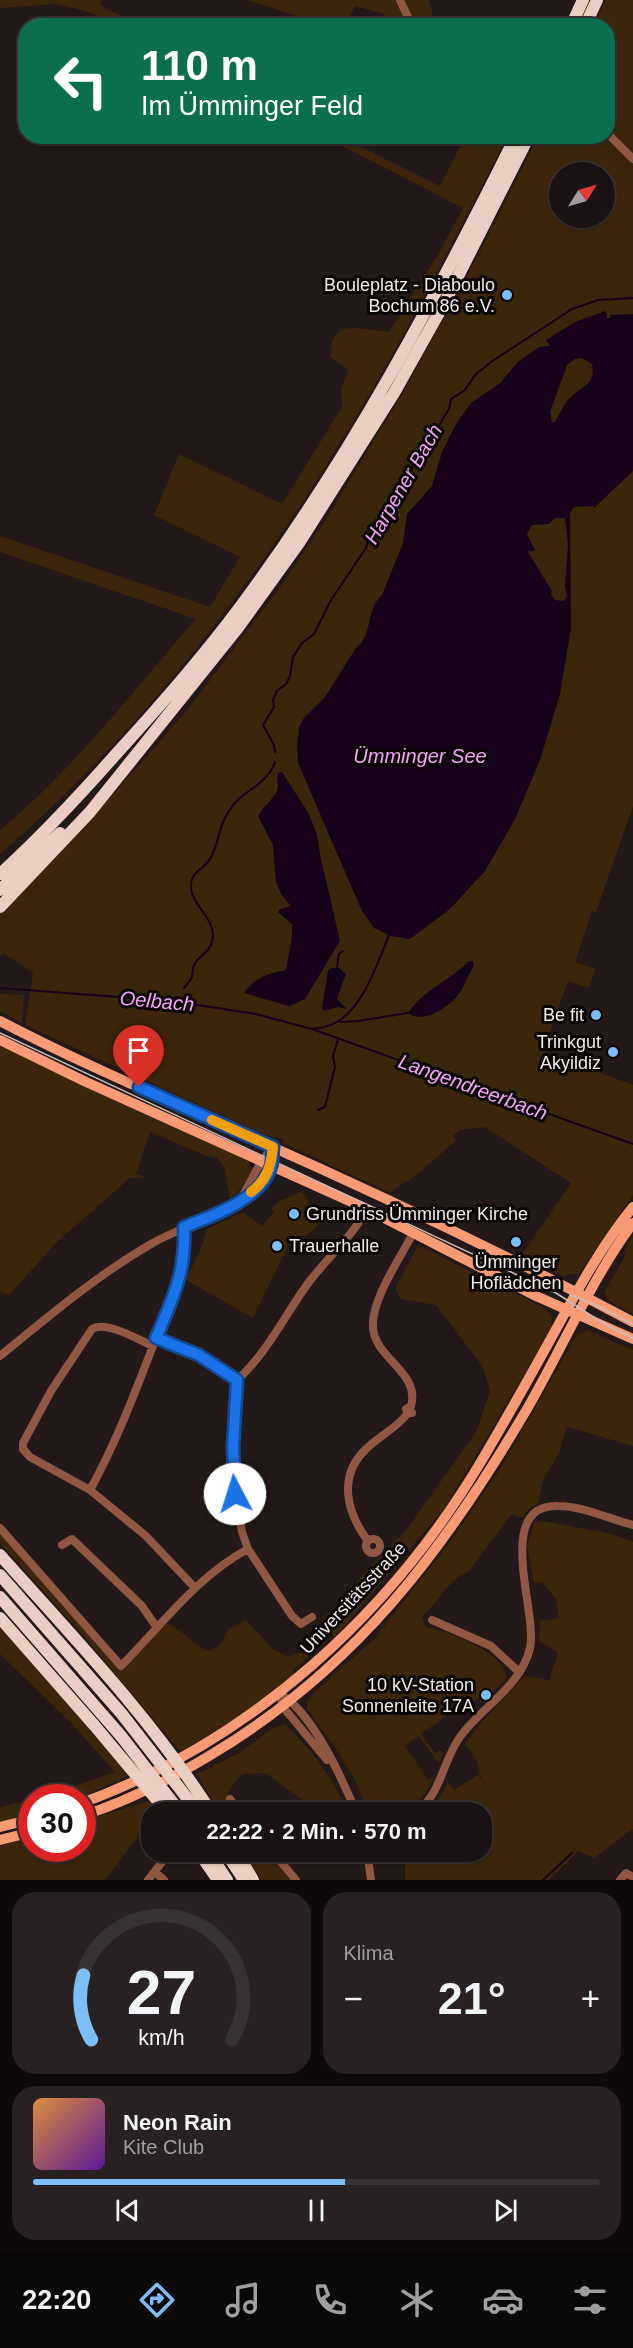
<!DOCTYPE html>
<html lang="de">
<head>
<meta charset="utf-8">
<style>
  body { margin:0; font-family:Helvetica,sans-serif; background:#282021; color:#f1f3f6; height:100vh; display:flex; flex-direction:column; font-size:22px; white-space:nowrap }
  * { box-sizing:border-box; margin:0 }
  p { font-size:20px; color:#a09ea0 }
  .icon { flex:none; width:33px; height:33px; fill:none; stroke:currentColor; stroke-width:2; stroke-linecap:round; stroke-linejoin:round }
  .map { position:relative; height:1880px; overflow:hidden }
  .details { display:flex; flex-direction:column; gap:12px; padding:12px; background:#0f0a0a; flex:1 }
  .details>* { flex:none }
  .hud { position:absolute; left:18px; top:18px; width:597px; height:126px; border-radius:24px; box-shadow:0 2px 4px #0004,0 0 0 2px #393233; background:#0b6e4f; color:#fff; overflow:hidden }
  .needle { width:39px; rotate:53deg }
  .fabs { position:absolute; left:549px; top:162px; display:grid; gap:12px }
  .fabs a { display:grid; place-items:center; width:66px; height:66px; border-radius:50%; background:#1b1313; box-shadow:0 2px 4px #0004,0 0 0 2px #393233; font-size:30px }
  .speed { position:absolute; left:18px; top:1784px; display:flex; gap:12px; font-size:30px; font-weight:700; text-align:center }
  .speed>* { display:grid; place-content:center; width:78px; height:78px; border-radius:50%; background:#1b1313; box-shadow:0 2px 4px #0004,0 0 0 2px #393233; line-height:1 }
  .speed .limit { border:9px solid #d22; background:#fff; color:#111 }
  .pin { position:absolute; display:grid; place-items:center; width:51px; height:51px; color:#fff; margin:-62px -26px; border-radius:50% 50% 50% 0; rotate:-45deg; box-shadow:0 0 6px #0007 }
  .pin .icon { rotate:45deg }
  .me { position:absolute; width:66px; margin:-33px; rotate:355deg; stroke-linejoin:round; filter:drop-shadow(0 0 4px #0008) }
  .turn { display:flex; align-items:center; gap:21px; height:126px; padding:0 24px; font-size:27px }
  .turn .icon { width:78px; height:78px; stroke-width:2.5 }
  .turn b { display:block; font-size:42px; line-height:51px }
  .big { font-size:45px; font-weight:700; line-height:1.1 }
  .details .card { flex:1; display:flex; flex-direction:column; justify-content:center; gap:9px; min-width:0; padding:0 21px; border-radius:24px; background:#282021 }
  .details .dial { align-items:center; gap:0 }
  .dial svg { height:156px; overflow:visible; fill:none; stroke:#393233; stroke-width:7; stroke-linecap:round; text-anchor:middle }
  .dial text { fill:#f1f3f6; stroke:none }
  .song { display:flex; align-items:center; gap:18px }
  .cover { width:72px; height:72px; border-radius:9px; background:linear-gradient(135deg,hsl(30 70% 55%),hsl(270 70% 35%)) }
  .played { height:6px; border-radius:3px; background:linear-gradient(90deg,#7cbef9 55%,#393233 55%) }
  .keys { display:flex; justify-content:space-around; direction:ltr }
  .heat { display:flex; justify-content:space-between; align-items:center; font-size:33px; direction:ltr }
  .details .tiles { flex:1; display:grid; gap:12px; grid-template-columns:1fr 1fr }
  .card:last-child { grid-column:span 2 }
  .trip { position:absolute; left:141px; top:1802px; width:351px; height:60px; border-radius:24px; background:#1b1313; box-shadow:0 2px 4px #0004,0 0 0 2px #393233; font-weight:700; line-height:60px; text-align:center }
  .tabs { display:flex; height:96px; justify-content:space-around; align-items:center; background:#0b0808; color:#a09ea0 }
  .tabs .icon { width:42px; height:42px }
  .tabs .active { color:#7cbef9 }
  .tabs b { font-size:27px; color:#f1f3f6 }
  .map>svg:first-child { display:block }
</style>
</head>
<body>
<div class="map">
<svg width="633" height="1880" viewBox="0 0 633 1880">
  <rect width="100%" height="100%" fill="#241919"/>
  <path fill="#3b250b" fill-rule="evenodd" d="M 0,0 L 108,0 L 102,0 L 100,5 L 137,25 L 118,25 L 86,11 L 55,4 L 0,8 Z
    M 247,0 L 429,0 L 434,20 L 445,25 L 383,25 L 385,14 L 355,6 L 349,18 L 326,16 L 322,24 Z
    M 606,0 L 633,0 L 633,154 L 608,129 L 608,26 L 593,26 Z
    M 325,137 L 341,137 L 440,186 L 465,137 L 507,137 C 460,228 414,320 361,409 C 263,573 145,729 0,854 L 0,830 C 74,769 133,691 196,619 L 0,552 L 0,536 L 210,607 L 240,557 L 154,515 L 179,454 L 282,504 L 342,407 L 341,389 L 348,370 L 330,357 L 332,340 L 341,329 L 356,328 L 389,332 L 437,256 L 463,208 Z
    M 538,137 L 606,137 L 633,163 L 633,806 L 596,912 L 592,911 L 575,962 L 596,969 L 588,988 L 568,981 L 543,1051 L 633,1085 L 633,1195 L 579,1273 L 562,1276 L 521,1256 L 571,1183 L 485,1127 L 460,1130 L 453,1136 L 456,1141 L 409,1181 L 404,1182 L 391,1193 L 283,1143 L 284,1140 L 275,1136 L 274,1138 L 252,1129 L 25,1025 L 33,973 L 3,953 L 0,956 L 0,913 L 45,869 L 142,762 L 188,709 L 275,594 L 320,529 L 403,393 L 475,261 ZM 560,172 L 604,172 L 604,218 L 560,218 Z
    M 0,994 L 24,995 L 22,1023 L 0,1011 Z
    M 0,1045 L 244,1159 L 249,1162 L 252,1171 L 239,1191 L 230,1199 L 224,1167 L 217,1158 L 207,1156 L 150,1132 L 136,1174 L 145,1177 L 130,1178 L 56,1243 L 9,1295 L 0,1291 Z
    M 302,1191 L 314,1209 L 324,1216 C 314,1229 310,1239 292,1238 L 253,1318 L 186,1280 L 201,1248 L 207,1229 L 243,1212 L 262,1226 L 274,1212 L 271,1209 L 277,1202 Z
    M 633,1237 L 633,1314 L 609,1301 L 604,1293 L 625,1256 L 626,1246 Z
    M 418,1245 L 543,1307 C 550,1313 554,1316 551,1325 L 553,1326 L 444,1509 L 335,1637 L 322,1618 L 337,1607 L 366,1571 L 404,1533 L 476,1432 L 490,1391 L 483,1367 L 436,1305 L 401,1299 L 395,1289 Z
    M 587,1330 L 633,1350 L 633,1446 L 567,1427 L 559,1453 L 543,1480 L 538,1503 L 530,1508 L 522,1518 L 512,1514 L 469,1571 C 449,1579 439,1602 422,1616 L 425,1627 C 446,1630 508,1653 506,1679 L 490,1696 L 486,1693 L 473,1702 L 470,1699 L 421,1734 L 435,1753 L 440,1750 L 443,1753 L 439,1764 L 419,1736 L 405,1746 L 428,1780 L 435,1776 C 431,1781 429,1787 425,1793 C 412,1813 389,1812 368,1812 L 355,1780 L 334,1746 L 308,1710 L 307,1702 L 315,1692 L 376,1637 L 450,1542 L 502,1466 L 576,1336 Z
    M 544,1521 L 612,1534 L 633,1542 L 633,1829 L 594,1858 L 578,1851 L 549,1880 L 405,1880 L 405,1851 L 482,1851 L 482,1812 L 432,1812 L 448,1782 L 454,1790 L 478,1775 L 487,1786 L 479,1774 L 478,1763 L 465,1744 L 480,1724 L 525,1676 L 549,1680 L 558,1653 L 539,1641 L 540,1621 L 559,1618 L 556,1599 L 542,1582 L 534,1583 L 527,1546 L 535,1522 Z
    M 0,1533 L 120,1671 L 160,1626 L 168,1623 C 183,1631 193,1644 208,1651 L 219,1646 L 229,1629 L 246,1620 L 274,1650 L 289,1657 L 311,1648 L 325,1637 L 328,1640 L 293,1670 L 293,1676 L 249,1710 L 181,1752 L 81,1633 L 0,1543 Z
    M 0,1627 L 132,1774 L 82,1797 L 43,1797 L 115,1772 L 72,1724 L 0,1654 Z
    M 285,1724 C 310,1749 334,1778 347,1812 L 319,1812 L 265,1773 L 242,1774 L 229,1790 L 227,1797 L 237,1812 L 219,1812 L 197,1774 L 239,1753 L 271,1729 Z
    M 31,1800 L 31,1813 L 0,1822 L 0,1807 Z
    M 145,1802 L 152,1802 L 160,1812 L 152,1812 L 151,1824 L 140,1834 L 105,1880 L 0,1880 L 0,1845 L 31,1836 L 32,1848 L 82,1848 L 83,1821 Z
    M 243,1851 L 268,1851 L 291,1880 L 261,1880 Z"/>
  <path fill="#17001a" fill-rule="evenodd" d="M 606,311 L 607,318 L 610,318 L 610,315 L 633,314 L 633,471 L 594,508 L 593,506 L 574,507 L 570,513 L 571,628 L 560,694 L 540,760 L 515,819 L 485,871 L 450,909 L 410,939 L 391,936 L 374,928 L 362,911 L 298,763 L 297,748 L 299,727 L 304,718 L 325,697 L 356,648 C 373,636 366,608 382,595 L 403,543 L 407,514 L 432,486 L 442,452 L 456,424 L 471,403 L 500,383 L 518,362 L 539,347 L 550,346 L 546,340 L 575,322 ZM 582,358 L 592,364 C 596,386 583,384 571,397 C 563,405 560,413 555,422 L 552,422 L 550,412 L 567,365 L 575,359 ZM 555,518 L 565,518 L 568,545 L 565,587 L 567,596 L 564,601 L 555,600 L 551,594 L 552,591 L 528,552 L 530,550 L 531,552 L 535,550 L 527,534 L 532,525 L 549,524 Z
    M 282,772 L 309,814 L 317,835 L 320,854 L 340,941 L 305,999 L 289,1006 L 244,993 C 256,977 267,974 286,970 L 292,938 L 292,924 L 278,912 L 280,909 L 291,906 L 281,894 L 276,882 L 273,845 L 258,816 C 263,806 276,798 278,787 C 278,782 276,778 278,773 Z
    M 469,961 L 473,961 L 474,966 C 468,974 466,983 461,991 C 451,1006 424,1025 408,1013 C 424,989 451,980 469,961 Z
    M 332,968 L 339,968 L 346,974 L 337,999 L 347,1009 L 338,1007 L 323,1011 L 322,1008 L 328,970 Z"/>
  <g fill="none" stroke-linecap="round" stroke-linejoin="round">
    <path stroke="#17001a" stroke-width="2" d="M 275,752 L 274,745 L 263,725 L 274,707 L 273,700 L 277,691 L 286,684 L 290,676 L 293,657 L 302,643 L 314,634 L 331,600 L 366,548 L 370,534 L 387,513 L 394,498 L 405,487 L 416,457 L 432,437 L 449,409 L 451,399 L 465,390 L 475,375 L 491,362 L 572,309 L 598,300 L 633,298
      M 337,967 L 339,954 L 343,951
      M 0,988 L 171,1001 L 256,1014 L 312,1029 L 633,1144
      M 184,988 C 186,985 190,981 192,977 C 193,972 192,968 195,963 C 199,956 210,952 212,942 C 219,917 184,903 192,879 C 195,870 206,867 210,859 C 221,839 217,825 234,804 C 247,789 268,783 275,762
      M 171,1001 L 176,997
      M 340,1022 L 358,1021 L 408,1013
      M 312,1029 C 320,1028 328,1027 335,1023 C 363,1009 378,962 389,935
      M 318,1110 L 325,1107 L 335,1067 L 333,1056 L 338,1039
      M 543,1880 L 572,1853"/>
    <path stroke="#905842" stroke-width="8" d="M 400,0 L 412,26
      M 608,134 L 633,159
      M 243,1195 L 261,1162 L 272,1148
      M 184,1227 C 186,1273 172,1297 156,1338 C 136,1390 117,1441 90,1490 L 146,1536 L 195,1588
      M 156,1338 L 199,1355 L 237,1380 L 233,1473 L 242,1532 L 248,1549 L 292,1616 L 301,1624 L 312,1617
      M 0,1356 C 49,1316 96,1276 151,1244 C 185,1224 227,1216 256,1188 C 269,1176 271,1163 273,1147
      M 237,1380 C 266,1355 286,1313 309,1282 C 328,1257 352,1237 367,1209
      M 408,1413 L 406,1409 L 411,1406 C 421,1372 373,1358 373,1326 C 372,1298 400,1259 413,1233
      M 90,1490 L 30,1457 L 23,1449 L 23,1443 L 51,1391 L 92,1329 C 106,1320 139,1340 153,1346
      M 0,1528 L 121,1666 C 161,1626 197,1576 248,1549
      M366 1546a7 7 0 1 1 14 0a7 7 0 1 1-14 0Z
      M 368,1541 C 347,1513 337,1477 366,1449 C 379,1436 397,1428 408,1413 L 412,1413
      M 62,1545 L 72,1539 L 142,1606 L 157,1628
      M 432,1620 L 491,1646 L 519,1672
      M 279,1693 C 313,1713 341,1776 356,1812
      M 281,1699 L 283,1707 L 327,1760
      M 230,1799 L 240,1812
      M 417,1812 C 442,1792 442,1762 460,1737 C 481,1707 521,1687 530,1648 C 538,1612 493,1504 558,1506 C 583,1506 609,1519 633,1525
      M 272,1851 L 296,1880
      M 367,1851 L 371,1880
      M 155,1872 L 164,1880
      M 148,1880 L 170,1852
      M 620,1880 L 626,1873 L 633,1877"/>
    <path stroke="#f89b75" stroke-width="10" d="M 0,1021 C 82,1064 168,1100 252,1138 C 381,1195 509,1256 633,1322
      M 0,1040 L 84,1081 L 367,1209 L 536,1296 L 633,1339
      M 82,1803 C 251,1741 391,1614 482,1460 C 505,1421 527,1382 549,1342 C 575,1295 599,1249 633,1207
      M 82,1816 C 128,1801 169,1780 209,1756 C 355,1669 443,1552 527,1409 C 562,1349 592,1278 633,1223
      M 0,1827 L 32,1819
      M 0,1840 L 32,1832"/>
    <path stroke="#ebcec3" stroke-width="12" d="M 571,26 L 583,0
      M 585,26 L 597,0
      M 0,874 C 42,836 80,795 117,753 C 160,706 202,658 240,607 C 349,461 435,299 516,136
      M 0,890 L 60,833
      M 0,907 L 90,812 L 237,629 L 299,543 L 394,393 L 445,302 L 529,136
      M 0,1555 C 74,1638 151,1718 211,1812
      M 0,1575 L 121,1713 L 198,1812
      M 0,1597 L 121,1736 L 180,1812
      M 0,1618 L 94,1725 L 167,1812
      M 198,1851 L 218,1880
      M 208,1851 L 227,1880
      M 225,1851 L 244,1880
      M 236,1851 L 253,1880"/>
    <path stroke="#c7bebe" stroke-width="1.5" d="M 0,1033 L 556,1293 L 606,1325 L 633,1338
      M 570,1295 L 598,1306 L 633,1324"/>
  </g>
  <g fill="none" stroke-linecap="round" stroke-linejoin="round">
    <g stroke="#114b97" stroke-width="15">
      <path id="route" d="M 139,1087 L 273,1147 C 272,1153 273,1160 271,1166 C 262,1199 212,1216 184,1227 C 186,1272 173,1298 156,1338 L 199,1355 L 237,1380 L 233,1447 L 235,1494"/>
    </g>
    <use href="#route" stroke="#1a73e8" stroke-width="10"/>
    <path stroke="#f59e0b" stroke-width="10" d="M 212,1120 L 273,1147 C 271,1166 267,1180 251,1192"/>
  </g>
  <g fill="#7cbef9" stroke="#0a0606" stroke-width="2">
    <circle cx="507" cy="295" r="6"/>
    <circle cx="596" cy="1015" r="6"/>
    <circle cx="613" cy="1052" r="6"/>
    <circle cx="294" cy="1214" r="6"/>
    <circle cx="516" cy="1242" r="6"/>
    <circle cx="277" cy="1246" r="6"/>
    <circle cx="486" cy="1695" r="6"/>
  </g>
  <g text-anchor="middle" stroke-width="6" stroke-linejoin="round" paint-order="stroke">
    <g font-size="18" fill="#f3eaea" stroke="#0a0606" text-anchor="end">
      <text x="495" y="291">Bouleplatz - Diaboulo<tspan x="495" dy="21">Bochum 86 e.V.</tspan></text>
      <text x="584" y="1021">Be fit</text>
      <text x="601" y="1048">Trinkgut<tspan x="601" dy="21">Akyildiz</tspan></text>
      <text x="306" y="1220" text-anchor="start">Grundriss Ümminger Kirche</text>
      <text x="289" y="1252" text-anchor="start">Trauerhalle</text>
      <text x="516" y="1268" text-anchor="middle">Ümminger<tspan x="516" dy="21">Hoflädchen</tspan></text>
      <text x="474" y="1691">10 kV-Station<tspan x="474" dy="21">Sonnenleite 17A</tspan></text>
    </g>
    <g font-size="18" fill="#f3eaea" stroke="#0a0606">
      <text transform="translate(353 1598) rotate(-47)" y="6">Universitätsstraße</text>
    </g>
    <g font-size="20" font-style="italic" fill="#f8a4fe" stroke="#0a0606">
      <text transform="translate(403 484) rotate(-60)" y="7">Harpener Bach</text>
      <text x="420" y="763">Ümminger See</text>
      <text transform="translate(157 1001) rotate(5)" y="7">Oelbach</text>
      <text transform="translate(473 1087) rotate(20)" y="7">Langendreerbach</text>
    </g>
  </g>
</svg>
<div class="fabs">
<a><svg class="needle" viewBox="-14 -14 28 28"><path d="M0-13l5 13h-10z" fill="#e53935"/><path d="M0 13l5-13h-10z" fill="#a09ea0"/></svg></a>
</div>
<div class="speed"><div class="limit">30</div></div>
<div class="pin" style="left:139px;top:1087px;background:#d93025"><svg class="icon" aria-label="arrive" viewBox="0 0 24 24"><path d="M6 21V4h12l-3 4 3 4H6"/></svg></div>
<svg class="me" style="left:235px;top:1494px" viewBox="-20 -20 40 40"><circle r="19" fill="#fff"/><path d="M0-13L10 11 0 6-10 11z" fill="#1a73e8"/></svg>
<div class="trip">22:22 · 2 Min. · 570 m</div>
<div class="hud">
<div class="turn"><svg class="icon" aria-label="left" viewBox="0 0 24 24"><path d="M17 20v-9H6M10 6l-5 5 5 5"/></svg><div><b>110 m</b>Im Ümminger Feld</div></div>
</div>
</div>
<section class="details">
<div class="tiles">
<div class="card dial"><svg viewBox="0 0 100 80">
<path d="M14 69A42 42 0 1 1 86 69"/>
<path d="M14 69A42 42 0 0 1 10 36" stroke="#7cbef9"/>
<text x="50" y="56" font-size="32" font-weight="700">27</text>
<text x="50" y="72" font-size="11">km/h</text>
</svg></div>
<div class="card"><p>Klima</p>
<div class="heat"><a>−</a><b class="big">21°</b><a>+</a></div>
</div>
<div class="card">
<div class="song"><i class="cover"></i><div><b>Neon Rain</b><p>Kite Club</p></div></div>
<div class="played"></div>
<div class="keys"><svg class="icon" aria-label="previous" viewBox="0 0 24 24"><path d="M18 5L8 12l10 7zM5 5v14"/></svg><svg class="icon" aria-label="pause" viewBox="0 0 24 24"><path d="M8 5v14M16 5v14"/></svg><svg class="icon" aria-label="next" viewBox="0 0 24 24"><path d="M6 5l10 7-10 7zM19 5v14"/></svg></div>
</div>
</div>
</section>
<nav class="tabs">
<b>22:20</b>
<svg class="icon active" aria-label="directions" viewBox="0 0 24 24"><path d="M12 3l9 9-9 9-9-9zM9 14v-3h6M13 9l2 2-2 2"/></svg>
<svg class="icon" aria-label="music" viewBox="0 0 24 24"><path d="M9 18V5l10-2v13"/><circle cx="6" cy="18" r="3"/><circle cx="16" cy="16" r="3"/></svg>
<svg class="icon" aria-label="phone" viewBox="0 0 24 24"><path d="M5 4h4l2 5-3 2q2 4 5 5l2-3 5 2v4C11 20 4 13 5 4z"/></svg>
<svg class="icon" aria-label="climate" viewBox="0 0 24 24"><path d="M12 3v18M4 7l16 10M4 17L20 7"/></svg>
<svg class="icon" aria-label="car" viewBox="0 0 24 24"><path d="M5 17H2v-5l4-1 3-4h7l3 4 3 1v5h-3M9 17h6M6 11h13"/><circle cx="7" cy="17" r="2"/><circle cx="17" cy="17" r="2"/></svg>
<svg class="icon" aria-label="filters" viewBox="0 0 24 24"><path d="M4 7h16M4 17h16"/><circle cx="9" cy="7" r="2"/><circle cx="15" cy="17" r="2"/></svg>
</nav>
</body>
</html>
